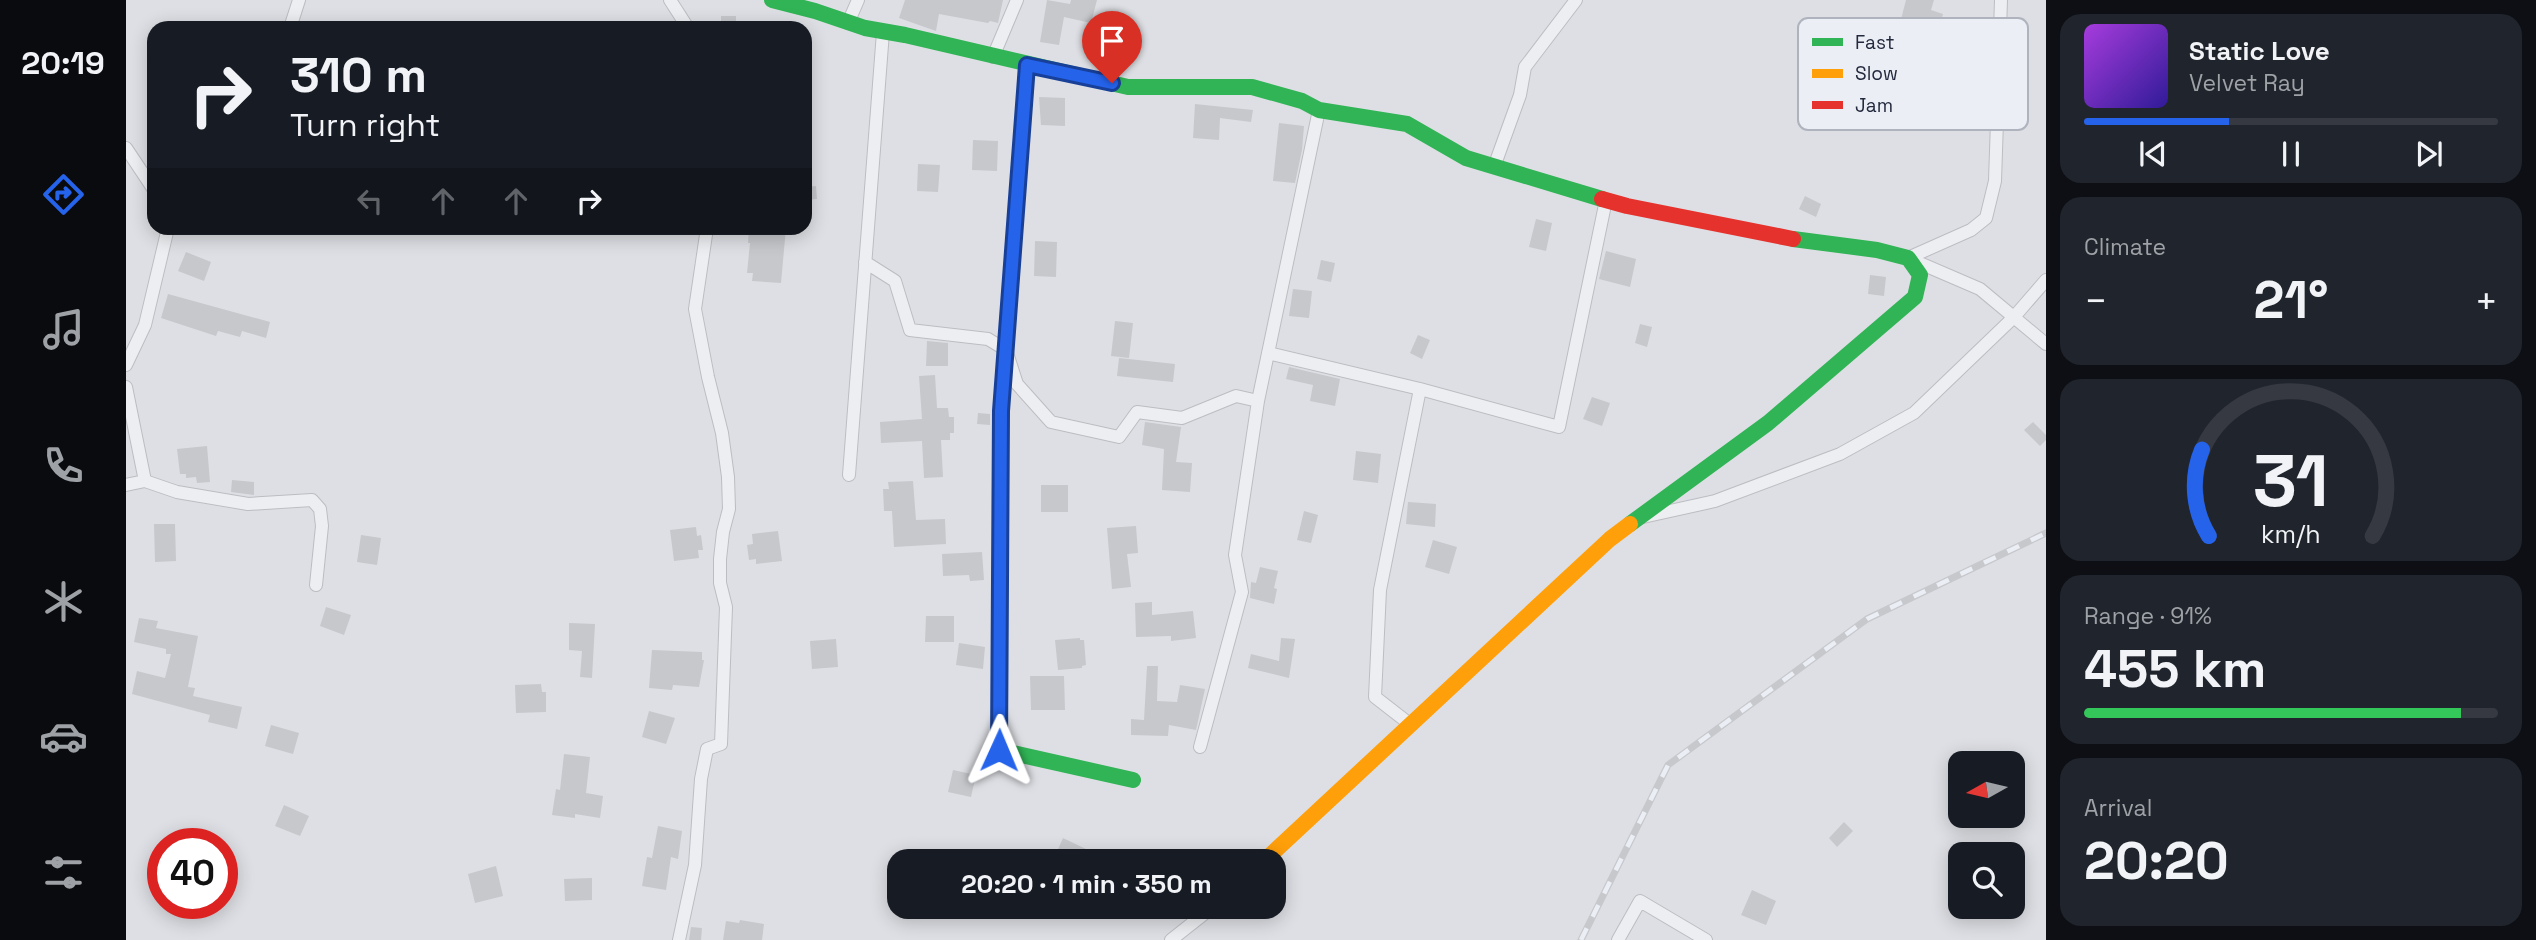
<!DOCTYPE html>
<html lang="en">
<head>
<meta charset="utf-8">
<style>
  body { margin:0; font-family:"Space Grotesk",sans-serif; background:#20242c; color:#f1f3f6; height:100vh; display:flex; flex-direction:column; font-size:26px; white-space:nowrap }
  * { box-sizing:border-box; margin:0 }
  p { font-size:23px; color:#9ea1a6 }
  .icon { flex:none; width:38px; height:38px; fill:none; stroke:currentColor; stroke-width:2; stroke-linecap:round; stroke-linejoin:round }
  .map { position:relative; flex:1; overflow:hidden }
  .details { display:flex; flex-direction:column; gap:14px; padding:14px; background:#0d0f14; width:490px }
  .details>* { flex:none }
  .guide { position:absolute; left:21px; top:21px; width:665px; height:214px; border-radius:21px; box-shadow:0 4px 18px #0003; background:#171b24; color:#f1f3f6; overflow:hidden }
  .needle { width:46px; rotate:262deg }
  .tools { position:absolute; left:1822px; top:751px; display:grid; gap:14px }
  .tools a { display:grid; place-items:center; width:77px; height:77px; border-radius:14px; background:#171b24; box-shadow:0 4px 18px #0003; font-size:35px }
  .speed { position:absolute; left:21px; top:828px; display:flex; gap:14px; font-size:35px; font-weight:700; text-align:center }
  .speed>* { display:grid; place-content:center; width:91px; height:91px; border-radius:50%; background:#171b24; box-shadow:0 4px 18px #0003; line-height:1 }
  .speed .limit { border:10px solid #d22; background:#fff; color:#111 }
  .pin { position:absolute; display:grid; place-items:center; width:60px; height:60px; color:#fff; margin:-72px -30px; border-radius:50% 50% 50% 0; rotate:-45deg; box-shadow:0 0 7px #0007 }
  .pin .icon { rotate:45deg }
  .me { position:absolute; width:77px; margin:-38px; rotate:1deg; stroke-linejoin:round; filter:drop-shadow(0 0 5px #0008) }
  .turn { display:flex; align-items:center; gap:24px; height:147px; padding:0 28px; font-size:32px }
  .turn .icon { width:91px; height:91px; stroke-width:2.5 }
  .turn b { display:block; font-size:49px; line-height:60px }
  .lanes { display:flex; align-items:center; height:66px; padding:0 28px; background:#0003; justify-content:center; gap:35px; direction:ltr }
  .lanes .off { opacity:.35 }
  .big { font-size:52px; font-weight:700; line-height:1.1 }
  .details .widget { flex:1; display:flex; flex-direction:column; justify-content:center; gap:10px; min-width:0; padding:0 24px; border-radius:21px; background:#20242c }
  .details .dial { align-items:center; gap:0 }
  .dial svg { height:182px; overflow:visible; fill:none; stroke:#363941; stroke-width:7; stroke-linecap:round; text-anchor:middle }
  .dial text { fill:#f1f3f6; stroke:none }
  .song { display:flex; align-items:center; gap:21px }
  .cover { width:84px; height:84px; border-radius:10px; background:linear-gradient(135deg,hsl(280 70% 55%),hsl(250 70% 35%)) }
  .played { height:7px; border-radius:4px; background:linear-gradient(90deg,#2563eb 35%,#363941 35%) }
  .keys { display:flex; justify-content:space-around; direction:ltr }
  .heat { display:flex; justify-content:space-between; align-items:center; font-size:38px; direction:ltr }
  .charge { height:10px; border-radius:5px; background:linear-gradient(90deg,#34c759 91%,#363941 0) }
  .trip { position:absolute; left:761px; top:849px; width:399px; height:70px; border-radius:21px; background:#171b24; box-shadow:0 4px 18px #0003; font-weight:700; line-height:70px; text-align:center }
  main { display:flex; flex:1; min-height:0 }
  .tab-bar { display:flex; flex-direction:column; width:126px; justify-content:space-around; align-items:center; background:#090b0e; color:#9ea1a6 }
  .tab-bar .icon { width:49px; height:49px }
  .tab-bar .on { color:#2563eb }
  .tab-bar b { font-size:32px; color:#f1f3f6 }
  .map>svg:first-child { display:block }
</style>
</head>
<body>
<main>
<nav class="tab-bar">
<b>20:19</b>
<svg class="icon on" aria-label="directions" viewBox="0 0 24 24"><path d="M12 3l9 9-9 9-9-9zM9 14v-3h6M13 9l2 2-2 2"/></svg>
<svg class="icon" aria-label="music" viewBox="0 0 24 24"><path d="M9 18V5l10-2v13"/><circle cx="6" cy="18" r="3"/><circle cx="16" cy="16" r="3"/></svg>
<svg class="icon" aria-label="phone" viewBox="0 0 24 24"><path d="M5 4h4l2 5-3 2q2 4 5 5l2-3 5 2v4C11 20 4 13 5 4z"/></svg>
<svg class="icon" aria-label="climate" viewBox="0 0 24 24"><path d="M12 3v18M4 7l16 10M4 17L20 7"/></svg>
<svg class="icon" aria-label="car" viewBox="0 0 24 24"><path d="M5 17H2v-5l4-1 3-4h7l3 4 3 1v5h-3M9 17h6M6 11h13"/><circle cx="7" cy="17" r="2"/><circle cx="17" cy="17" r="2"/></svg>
<svg class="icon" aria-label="filters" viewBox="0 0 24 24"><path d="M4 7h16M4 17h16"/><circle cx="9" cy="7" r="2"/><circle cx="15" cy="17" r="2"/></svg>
</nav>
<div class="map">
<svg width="1920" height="940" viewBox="0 0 1920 940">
  <rect width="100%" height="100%" fill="#dedfe4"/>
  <path fill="#c6c8cc" d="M 779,0 L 877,0 L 872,23 L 864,21 L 862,23 L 813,14 L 810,31 L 773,18 Z
    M 921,0 L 944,4 L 945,0 L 971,0 L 965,23 L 938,17 L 933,45 L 914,42 Z
    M 1780,0 L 1808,0 L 1805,10 L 1817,14 L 1811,36 L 1773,27 Z
    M 595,16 L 610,16 L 610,28 L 595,28 Z
    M 913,97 L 939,98 L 939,126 L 915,125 Z
    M 1069,104 L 1127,110 L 1125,122 L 1094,118 L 1093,140 L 1067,138 Z
    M 1153,123 L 1178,126 L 1176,150 L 1169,183 L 1147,181 Z
    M 847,140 L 872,141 L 871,171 L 846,170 Z
    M 792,164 L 814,165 L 812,192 L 791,191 Z
    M 690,186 L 691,199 L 679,200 L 679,187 Z
    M 1679,196 L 1695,204 L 1690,217 L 1673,209 Z
    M 1410,219 L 1426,223 L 1420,251 L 1403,247 Z
    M 623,228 L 660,228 L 655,283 L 626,281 L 627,273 L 621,273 L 624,243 L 622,243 Z
    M 909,241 L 931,242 L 930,277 L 908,276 Z
    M 1480,251 L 1510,259 L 1504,287 L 1473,279 Z
    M 60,252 L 85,262 L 78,281 L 52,271 Z
    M 1195,260 L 1209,263 L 1205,282 L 1191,279 Z
    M 1744,275 L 1760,277 L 1758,296 L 1742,294 Z
    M 1167,289 L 1186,291 L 1183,318 L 1163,316 Z
    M 42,294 L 144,322 L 140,338 L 116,331 L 114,337 L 92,331 L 90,336 L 35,318 Z
    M 989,321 L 1007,323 L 1003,358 L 985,356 Z
    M 1514,324 L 1526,327 L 1521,347 L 1509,343 Z
    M 1292,335 L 1304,340 L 1296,359 L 1284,353 Z
    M 801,341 L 822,343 L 822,366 L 800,366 Z
    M 993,358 L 1049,364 L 1047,382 L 991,376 Z
    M 1163,367 L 1214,379 L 1209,406 L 1184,401 L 1187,385 L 1160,379 Z
    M 809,375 L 811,408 L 822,408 L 823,417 L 828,417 L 828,433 L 824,433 L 824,440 L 815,440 L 817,477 L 798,478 L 796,441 L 755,443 L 754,422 L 796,419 L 793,376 Z
    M 1466,397 L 1484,403 L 1476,426 L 1457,419 Z
    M 852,413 L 864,414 L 864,425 L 851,424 Z
    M 1019,422 L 1055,427 L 1050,462 L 1066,463 L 1064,492 L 1036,490 L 1038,449 L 1016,445 Z
    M 1907,422 L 1920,435 L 1920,440 L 1914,446 L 1898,430 Z
    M 81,446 L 84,482 L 71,483 L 70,477 L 60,478 L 60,474 L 54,474 L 51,449 Z
    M 1230,451 L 1255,454 L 1252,483 L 1227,480 Z
    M 106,480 L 128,482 L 128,495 L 105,492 Z
    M 787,481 L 790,520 L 819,519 L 820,544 L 768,547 L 766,511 L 758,511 L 757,489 L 763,489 L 762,482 Z
    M 915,485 L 942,485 L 942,512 L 915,512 Z
    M 1282,502 L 1310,504 L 1309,527 L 1280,524 Z
    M 1178,511 L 1192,515 L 1185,543 L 1171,540 Z
    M 28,524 L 49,524 L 50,561 L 29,562 Z
    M 1010,526 L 1012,553 L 1001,554 L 1005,587 L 986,589 L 981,528 Z
    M 570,527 L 571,536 L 575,535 L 577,550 L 572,550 L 573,558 L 548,561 L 544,530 Z
    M 652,531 L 656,561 L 630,564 L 630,559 L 623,560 L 621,545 L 627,544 L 626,534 Z
    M 235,535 L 255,538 L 251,565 L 231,562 Z
    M 1307,540 L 1331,547 L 1323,574 L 1299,567 Z
    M 856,552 L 858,580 L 844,581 L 843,575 L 817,576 L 816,554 Z
    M 1134,567 L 1152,571 L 1148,588 L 1151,589 L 1148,604 L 1124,598 L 1125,582 L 1130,583 Z
    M 1026,602 L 1026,615 L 1067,611 L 1070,638 L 1045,641 L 1045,636 L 1010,637 L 1009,603 Z
    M 200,607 L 225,615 L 218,635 L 194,626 Z
    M 800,616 L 828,616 L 828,642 L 799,642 Z
    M 13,618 L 32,621 L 30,628 L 72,636 L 62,687 L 69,688 L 67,696 L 116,707 L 111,729 L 82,722 L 84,715 L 6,694 L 11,671 L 39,678 L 45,654 L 40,654 L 40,649 L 8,642 Z
    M 443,623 L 469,624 L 466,678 L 454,677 L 456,651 L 443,650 Z
    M 954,638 L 954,640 L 958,640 L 960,665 L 956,666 L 956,668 L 932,670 L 929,640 Z
    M 1155,638 L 1169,639 L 1163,678 L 1122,668 L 1125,654 L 1153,661 Z
    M 710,639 L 712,667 L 686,669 L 684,641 Z
    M 833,643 L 859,647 L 857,669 L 830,665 Z
    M 526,650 L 576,652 L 576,660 L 578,660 L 573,687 L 547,685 L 546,690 L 523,688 Z
    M 1021,666 L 1032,666 L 1031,701 L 1051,702 L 1054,685 L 1079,689 L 1070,730 L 1043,725 L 1042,736 L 1005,735 L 1005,719 L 1018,720 Z
    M 904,676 L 938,676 L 939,710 L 905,710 Z
    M 415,684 L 416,692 L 420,692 L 420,712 L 390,713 L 389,685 Z
    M 523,711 L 549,718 L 540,744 L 516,737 Z
    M 145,725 L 173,733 L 167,754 L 139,746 Z
    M 438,754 L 464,757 L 460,793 L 477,796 L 474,818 L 449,814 L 449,818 L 426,815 L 430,789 L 434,790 Z
    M 827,770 L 850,775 L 845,797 L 822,792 Z
    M 158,805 L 183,816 L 174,836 L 149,826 Z
    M 1718,822 L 1727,831 L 1711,847 L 1703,838 Z
    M 532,826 L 556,831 L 552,859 L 545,857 L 540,890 L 516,886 L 521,857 L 526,858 Z
    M 937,838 L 962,850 L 957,861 L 940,861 L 929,856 Z
    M 370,866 L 377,896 L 349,903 L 342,874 Z
    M 466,878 L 466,900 L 439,901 L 438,879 Z
    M 1626,890 L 1650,901 L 1640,925 L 1615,915 Z
    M 614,920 L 638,924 L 636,940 L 597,940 L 600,921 L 613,923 Z
    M 565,927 L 576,928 L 575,940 L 563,940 Z"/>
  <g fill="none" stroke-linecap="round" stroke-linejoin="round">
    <g stroke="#bcbdc2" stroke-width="14">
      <path id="street" d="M 544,0 L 562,28
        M 722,23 L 732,0
        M 164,28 L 173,0
        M 867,57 L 891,0
        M 0,148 L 28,190
        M 1368,167 L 1394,95 L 1399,67 L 1450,0
        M 1782,258 L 1845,230 L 1860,218 L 1869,181 L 1875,0
        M 1782,258 L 1854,289 L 1920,344
        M 739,262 L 769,281 L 784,330 L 862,339 L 880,350 L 891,384 L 925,422 L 993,437 L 1011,412 L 1056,418 L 1110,396 L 1132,401
        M 1142,353 L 1294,389 L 1433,427 L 1480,200
        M 0,365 L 19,325 L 42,228
        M 0,387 L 19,481 L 0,485
        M 723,475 L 757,32
        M 19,481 L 51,492 L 122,504 L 186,500 L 194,509 L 196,526 L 190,585
        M 1517,517 L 1589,501 L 1714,454 L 1788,413 L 1888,317 L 1920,280
        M 1285,725 L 1249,697 L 1254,590 L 1294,389
        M 1074,747 L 1116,592 L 1109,555 L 1132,401 L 1193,110
        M 553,940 L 569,865 L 575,779 L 581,749 L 595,744 L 600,607 L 594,583 L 594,559 L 597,532 L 603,509 L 602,477 L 596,433 L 582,377 L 569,309 L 581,228
        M 1045,940 L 1088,906
        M 1492,940 L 1514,901 L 1580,940"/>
    </g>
    <use href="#street" stroke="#edeef1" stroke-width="12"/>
    <path stroke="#30b455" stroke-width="16" d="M 646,0 L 689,11 L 739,28 L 779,35 L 1002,87 L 1126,87 L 1176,101 L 1193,110 L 1281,124 L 1340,158 L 1476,199
      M 875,473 L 873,750 L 1007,780
      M 1504,524 L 1642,423 L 1789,297 L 1794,275 L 1782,258 L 1751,250 L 1667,239"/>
    <path stroke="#ff9f0a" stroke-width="16" d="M 875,473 L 875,411 L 901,65
      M 1138,861 L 1484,539 L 1504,524"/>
    <path stroke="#e5322d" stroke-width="16" d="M 1476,199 L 1501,206 L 1667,239"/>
    <g stroke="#c6c8cc" stroke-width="7">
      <path id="rail" d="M 1455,940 L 1542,765 L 1741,619 L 1920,533"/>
    </g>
    <use href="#rail" stroke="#ebeef5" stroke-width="4.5" stroke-dasharray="13" stroke-linecap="butt"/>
  </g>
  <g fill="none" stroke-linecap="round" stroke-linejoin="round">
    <g stroke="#184099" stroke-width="18">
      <path id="route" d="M 873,750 L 875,411 L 901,65 L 986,83"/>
    </g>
    <use href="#route" stroke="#2563eb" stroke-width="12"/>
  </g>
  <rect x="1672" y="18" width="230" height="112" rx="10" fill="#ebeef5" stroke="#afb3be" stroke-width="2"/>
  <rect x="1686" y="38" width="31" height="8" fill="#30b455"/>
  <rect x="1686" y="69" width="31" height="9" fill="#ff9f0a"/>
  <rect x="1686" y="101" width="31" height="8" fill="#e5322d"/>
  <g font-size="19" fill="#242a3e">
    <text x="1729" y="49">Fast</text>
    <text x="1729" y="80">Slow</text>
    <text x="1729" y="112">Jam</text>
  </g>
</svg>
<div class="tools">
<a><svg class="needle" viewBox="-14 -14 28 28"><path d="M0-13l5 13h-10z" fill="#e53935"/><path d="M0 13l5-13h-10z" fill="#9ea1a6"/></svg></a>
<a><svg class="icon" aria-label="search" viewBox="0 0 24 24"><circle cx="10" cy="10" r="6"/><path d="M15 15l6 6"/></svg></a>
</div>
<div class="speed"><div class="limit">40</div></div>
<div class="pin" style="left:986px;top:83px;background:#d93025"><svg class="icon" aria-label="arrive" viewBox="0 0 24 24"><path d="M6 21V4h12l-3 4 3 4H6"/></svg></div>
<svg class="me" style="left:873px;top:750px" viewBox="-20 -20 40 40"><path d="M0-17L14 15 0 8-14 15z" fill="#2563eb" stroke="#fff" stroke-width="4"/></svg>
<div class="trip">20:20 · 1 min · 350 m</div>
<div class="guide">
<div class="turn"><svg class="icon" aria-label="right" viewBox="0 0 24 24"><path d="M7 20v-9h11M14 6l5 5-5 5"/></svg><div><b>310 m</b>Turn right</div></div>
<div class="lanes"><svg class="icon off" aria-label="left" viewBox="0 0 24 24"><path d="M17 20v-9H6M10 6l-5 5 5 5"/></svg><svg class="icon off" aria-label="ahead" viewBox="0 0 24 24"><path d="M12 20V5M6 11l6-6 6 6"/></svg><svg class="icon off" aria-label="ahead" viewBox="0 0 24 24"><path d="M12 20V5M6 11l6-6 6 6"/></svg><svg class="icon" aria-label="right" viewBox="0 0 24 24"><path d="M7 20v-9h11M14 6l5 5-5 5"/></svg></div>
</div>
</div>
<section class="details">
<div class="widget">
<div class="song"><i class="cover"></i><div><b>Static Love</b><p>Velvet Ray</p></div></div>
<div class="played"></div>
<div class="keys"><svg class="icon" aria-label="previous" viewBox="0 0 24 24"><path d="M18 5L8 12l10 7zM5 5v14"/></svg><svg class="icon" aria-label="pause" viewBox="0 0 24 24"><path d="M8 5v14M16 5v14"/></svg><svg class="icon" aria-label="next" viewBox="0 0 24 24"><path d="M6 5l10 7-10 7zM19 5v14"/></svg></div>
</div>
<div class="widget"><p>Climate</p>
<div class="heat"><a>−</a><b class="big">21°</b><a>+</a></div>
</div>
<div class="widget dial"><svg viewBox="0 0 100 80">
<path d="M14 69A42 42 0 1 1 86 69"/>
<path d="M14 69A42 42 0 0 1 11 31" stroke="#2563eb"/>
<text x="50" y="56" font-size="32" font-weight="700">31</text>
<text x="50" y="72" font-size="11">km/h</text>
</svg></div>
<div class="widget"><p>Range · 91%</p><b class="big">455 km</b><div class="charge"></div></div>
<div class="widget"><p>Arrival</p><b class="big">20:20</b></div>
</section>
</main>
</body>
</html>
